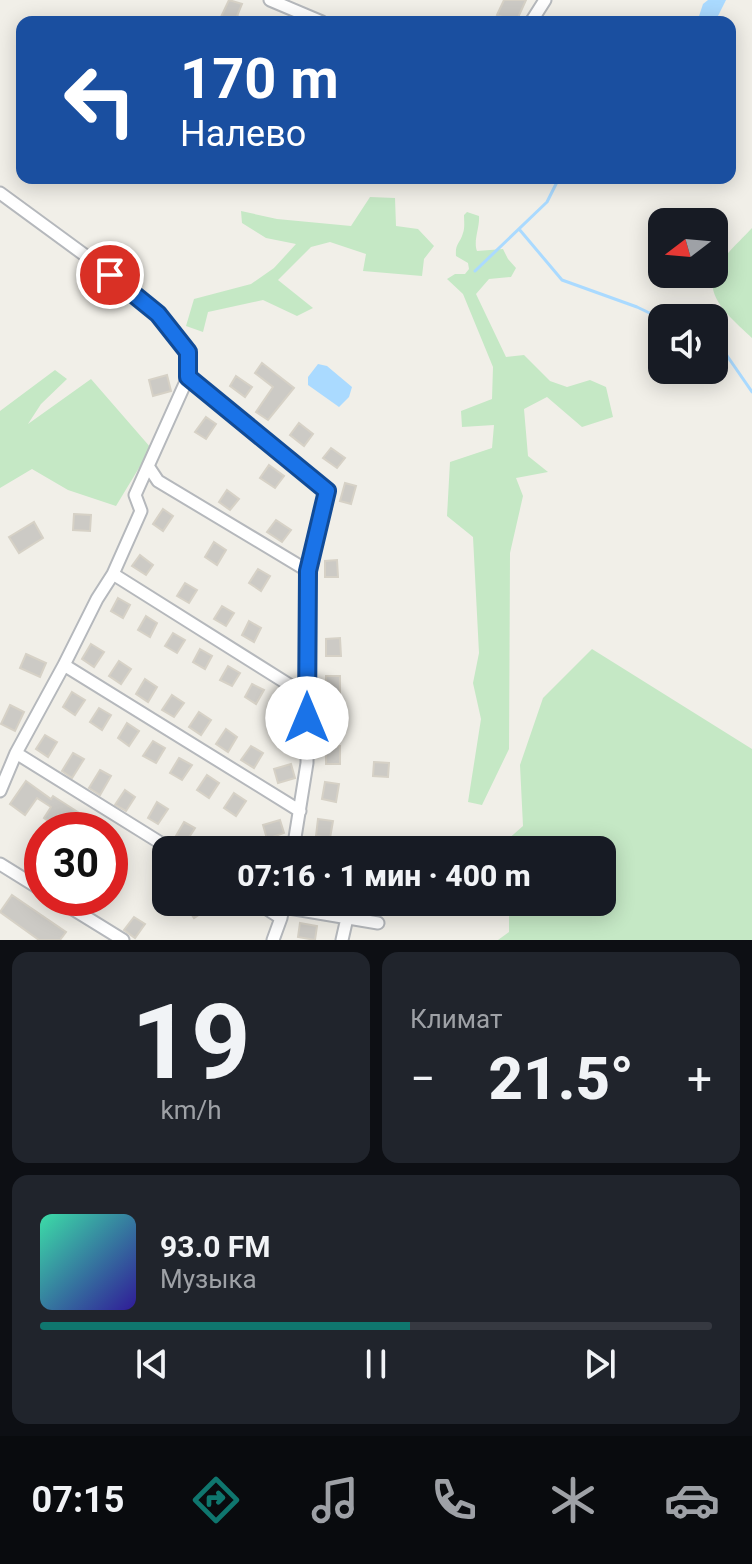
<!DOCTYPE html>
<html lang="ru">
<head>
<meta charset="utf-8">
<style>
  body { margin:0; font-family:Roboto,sans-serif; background:#20242c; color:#f1f3f6; height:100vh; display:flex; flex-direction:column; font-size:30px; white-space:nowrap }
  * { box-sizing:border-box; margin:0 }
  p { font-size:26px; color:#9ea1a6 }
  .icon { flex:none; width:44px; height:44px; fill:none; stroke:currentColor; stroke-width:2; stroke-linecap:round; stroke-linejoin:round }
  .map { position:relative; height:940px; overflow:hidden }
  .drawer { display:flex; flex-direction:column; gap:12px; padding:12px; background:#0d0f14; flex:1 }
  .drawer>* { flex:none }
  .banner { position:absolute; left:16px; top:16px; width:720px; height:168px; border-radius:16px; box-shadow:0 4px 20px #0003; background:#1a4fa0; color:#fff; overflow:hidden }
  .needle { width:52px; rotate:254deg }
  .tools { position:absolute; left:648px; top:208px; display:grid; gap:16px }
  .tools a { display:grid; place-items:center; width:80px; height:80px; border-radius:16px; background:#171b24; box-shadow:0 4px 20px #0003; font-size:40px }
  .speed { position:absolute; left:24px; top:812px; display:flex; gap:16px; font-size:40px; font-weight:700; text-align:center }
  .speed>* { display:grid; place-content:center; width:104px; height:104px; border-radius:50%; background:#171b24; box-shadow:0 4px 20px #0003; line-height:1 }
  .speed .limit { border:12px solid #d22; background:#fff; color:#111 }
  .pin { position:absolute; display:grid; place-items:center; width:68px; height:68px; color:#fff; margin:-34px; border:4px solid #fff; border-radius:50%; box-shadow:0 2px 8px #0007 }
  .me { position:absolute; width:88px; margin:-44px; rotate:0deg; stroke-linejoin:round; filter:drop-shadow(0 0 6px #0008) }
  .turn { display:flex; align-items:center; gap:28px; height:168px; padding:0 32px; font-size:36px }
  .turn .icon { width:104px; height:104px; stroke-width:2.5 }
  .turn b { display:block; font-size:56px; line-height:68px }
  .big { font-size:60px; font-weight:800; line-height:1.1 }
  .drawer .widget { flex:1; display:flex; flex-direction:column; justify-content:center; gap:12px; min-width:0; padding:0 28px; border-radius:16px; background:#20242c }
  .drawer .dial { align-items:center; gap:0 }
  .dial b { font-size:104px; line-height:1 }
  .song { display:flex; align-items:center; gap:24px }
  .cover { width:96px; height:96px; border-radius:12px; background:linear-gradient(135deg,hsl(160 70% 55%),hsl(250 70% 35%)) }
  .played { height:8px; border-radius:4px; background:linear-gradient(90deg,#0f766e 55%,#363941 55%) }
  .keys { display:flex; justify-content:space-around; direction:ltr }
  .heat { display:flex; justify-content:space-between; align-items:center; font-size:44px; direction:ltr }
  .drawer .tiles { flex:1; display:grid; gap:12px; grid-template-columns:1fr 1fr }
  .widget:last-child { grid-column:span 2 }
  .trip { position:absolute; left:152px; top:836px; width:464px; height:80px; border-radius:16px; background:#171b24; box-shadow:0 4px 20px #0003; font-weight:800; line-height:80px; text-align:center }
  .tab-bar { display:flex; height:128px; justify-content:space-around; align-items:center; background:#090b0e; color:#9ea1a6 }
  .tab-bar .icon { width:56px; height:56px }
  .tab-bar .active { color:#0f766e }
  .tab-bar b { font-size:36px; color:#f1f3f6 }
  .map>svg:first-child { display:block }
</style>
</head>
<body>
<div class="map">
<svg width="752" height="940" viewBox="0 0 752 940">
  <rect width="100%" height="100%" fill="#f1efe8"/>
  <path fill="#c5e8c5" d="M 370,197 L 395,198 L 396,226 L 418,229 L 434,246 L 424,259 L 422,276 L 363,271 L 366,254 L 330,242 L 311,247 L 278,280 L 313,308 L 297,316 L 263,300 L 208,312 L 203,332 L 186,326 L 194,299 L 251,284 L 274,268 L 296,244 L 266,238 L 242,223 L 241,211 L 277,219 L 351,226 Z
    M 467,212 L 479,216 C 480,227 473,241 477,251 L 503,249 L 508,259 L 516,268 L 511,277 L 489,279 L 476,294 L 506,357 L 524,355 L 550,381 L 567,387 L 590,380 L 606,387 L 613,417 L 582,427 L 547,397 L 524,409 L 528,456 L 548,472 L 516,478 L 523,496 L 510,553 L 509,749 L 482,805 L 468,802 L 481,719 L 473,683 L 479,653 L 473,537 L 447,516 L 450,462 L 492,448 L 494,425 L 462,427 L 461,411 L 492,399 L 493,367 L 463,294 L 447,279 L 455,274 L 465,274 L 469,269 L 468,263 L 456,256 C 455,243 460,244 463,233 C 465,228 464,220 464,215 Z
    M 752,228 L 752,338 C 735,321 703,298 715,271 C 721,258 742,239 752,228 Z
    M 55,370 L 67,379 L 41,404 L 28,424 L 91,379 L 151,448 L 116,506 L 68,490 L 32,469 L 0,488 L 0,411 Z
    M 592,649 L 752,749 L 752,940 L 498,940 L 509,932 L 509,902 L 602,902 L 602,850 L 500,850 L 498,848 L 523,826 L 520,765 L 543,698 Z"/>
  <path fill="#aadaff" d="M 708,0 L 726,0 L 715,22 L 697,22 L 703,4 Z
    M 318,364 L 327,366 L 352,387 L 349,397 L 339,407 L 308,385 L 308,377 Z"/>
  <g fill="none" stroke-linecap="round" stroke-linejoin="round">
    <path stroke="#aadaff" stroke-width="3" d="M 519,229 L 562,280 L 637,307 L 662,319
      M 475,271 L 547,202 L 559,178
      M 714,344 L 721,347 L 752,392"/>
  </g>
  <path fill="#cccac5" stroke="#d6d1c6" stroke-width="2" d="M 229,0 L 242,4 L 237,16 L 249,22 L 226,22 L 220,19 Z
    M 504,0 L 526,0 L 516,22 L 497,15 Z
    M 262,363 L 294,388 L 268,420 L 256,412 L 273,387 L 255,373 Z
    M 167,375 L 171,391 L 153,396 L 149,380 Z
    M 236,376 L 252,387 L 245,397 L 230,386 Z
    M 206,417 L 216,424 L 206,439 L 195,432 Z
    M 299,423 L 313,434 L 304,446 L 290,435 Z
    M 331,448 L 345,458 L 337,468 L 323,458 Z
    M 269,465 L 284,476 L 275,488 L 260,478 Z
    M 345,483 L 356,486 L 351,504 L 340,501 Z
    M 227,490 L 239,499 L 230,510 L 219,502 Z
    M 163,509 L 173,516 L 163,531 L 153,524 Z
    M 74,514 L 91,515 L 90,531 L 73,530 Z
    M 276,520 L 291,530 L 282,542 L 267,532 Z
    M 34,522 L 43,538 L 19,553 L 9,537 Z
    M 214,542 L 226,550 L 217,565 L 205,557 Z
    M 140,555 L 153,565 L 146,575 L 132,566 Z
    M 337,560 L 338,577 L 325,577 L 325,561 Z
    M 258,569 L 270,576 L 261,591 L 249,583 Z
    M 185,583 L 197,590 L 189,603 L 177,596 Z
    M 118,598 L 130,605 L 123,618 L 111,611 Z
    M 222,606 L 234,613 L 226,626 L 214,619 Z
    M 146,616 L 157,623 L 150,637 L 138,630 Z
    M 249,621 L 261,628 L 254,642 L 242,635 Z
    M 173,633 L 185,640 L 177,653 L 165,646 Z
    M 340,638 L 341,656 L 326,656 L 326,639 Z
    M 91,644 L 104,652 L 94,667 L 82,659 Z
    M 200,649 L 212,656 L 205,669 L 193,662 Z
    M 26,654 L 46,663 L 40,677 L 20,668 Z
    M 119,661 L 131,669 L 121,684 L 109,676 Z
    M 228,666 L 240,673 L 232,686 L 220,680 Z
    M 326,676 L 340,676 L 340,694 L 326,694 Z
    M 145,679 L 157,687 L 148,702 L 136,694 Z
    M 252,684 L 264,690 L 256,704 L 245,697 Z
    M 72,692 L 85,700 L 75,715 L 63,707 Z
    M 172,695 L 184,703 L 174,717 L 162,710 Z
    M 279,701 L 291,708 L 283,722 L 271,715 Z
    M 10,705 L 24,712 L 15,731 L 1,724 Z
    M 99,708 L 111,715 L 102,730 L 90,722 Z
    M 325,711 L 340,711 L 340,728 L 326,729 Z
    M 199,712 L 211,720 L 201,735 L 189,727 Z
    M 127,723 L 139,731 L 129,746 L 118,738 Z
    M 226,729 L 237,737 L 228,752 L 216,744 Z
    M 45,735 L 57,742 L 48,757 L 36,749 Z
    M 153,741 L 165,748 L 156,763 L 143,756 Z
    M 251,746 L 263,753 L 254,768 L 241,760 Z
    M 340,746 L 340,764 L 326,764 L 326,747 Z
    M 73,753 L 84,759 L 72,778 L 62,771 Z
    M 179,758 L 192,765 L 182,780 L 170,773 Z
    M 374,762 L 389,763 L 388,777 L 373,776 Z
    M 291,764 L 295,778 L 278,783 L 274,769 Z
    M 100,770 L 111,776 L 100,795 L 89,788 Z
    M 207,775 L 219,783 L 209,798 L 197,790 Z
    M 26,781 L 51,799 L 53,796 L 84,816 L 77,827 L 58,815 L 52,824 L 44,818 L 51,807 L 37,798 L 25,815 L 10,804 Z
    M 325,782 L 339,784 L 336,802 L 322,799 Z
    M 125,790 L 135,797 L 126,811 L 115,805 Z
    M 234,793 L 246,801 L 236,816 L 224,808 Z
    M 157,802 L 168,809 L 158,824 L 148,818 Z
    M 318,819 L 333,821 L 330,838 L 316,836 Z
    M 280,820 L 284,833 L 267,839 L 263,825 Z
    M 184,822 L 195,828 L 186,842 L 176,836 Z
    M 12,895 L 66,932 L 60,940 L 39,940 L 0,912 Z
    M 192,902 L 204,902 L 209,908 L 194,918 L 186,906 Z
    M 134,917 L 145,924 L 135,938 L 124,930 Z
    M 300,923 L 317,926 L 315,940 L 298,937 Z"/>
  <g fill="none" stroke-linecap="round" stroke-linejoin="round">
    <g stroke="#b5b8bc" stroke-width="15">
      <path id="minor" d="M 270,0 L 322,22
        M 531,22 L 545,0
        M 0,193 L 86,256 L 158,314 L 188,352 L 188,377 L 135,495 L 141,511 L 113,574 L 97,599 L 64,665 L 16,753 L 172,850
        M 188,377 L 327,491 L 308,571 L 307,763 L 293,850
        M 148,466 L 158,481 L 308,571
        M 113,574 L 307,696
        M 64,665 L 300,811
        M 0,791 L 16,753
        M 0,864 L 42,890
        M 55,898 L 123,940
        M 256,902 L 281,918
        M 283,907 L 378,923
        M 273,940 L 281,918 L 284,902
        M 342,940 L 347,918"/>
    </g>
    <use href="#minor" stroke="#fff" stroke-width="11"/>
  </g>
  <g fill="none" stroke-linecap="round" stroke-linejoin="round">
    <g stroke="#114b97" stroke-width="20">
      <path id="route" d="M 110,275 L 158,314 L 188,352 L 188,377 L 327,491 L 308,571 L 307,718"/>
    </g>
    <use href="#route" stroke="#1a73e8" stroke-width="14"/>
  </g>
</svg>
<div class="tools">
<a><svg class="needle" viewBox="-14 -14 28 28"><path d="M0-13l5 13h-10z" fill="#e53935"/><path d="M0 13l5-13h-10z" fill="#9ea1a6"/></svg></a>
<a><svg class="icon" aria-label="sound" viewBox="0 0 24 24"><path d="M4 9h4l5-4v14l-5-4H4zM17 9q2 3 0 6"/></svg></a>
</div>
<div class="speed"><div class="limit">30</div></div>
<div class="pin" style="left:110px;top:275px;background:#d93025"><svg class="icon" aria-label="arrive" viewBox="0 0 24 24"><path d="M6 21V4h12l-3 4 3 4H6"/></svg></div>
<svg class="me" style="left:307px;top:718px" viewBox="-20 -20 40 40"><circle r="19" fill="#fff"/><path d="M0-13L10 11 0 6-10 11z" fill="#1a73e8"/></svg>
<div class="trip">07:16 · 1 мин · 400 m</div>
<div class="banner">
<div class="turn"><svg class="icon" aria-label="left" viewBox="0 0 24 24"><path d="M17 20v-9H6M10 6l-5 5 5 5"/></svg><div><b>170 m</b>Налево</div></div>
</div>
</div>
<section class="drawer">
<div class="tiles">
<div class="widget dial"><b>19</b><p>km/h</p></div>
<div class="widget"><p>Климат</p>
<div class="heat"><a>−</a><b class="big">21.5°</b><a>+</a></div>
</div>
<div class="widget">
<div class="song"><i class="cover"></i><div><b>93.0 FM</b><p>Музыка</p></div></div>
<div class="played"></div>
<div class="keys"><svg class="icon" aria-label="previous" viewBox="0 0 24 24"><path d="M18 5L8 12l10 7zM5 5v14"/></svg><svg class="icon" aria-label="pause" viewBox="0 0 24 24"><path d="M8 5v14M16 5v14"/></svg><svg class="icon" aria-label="next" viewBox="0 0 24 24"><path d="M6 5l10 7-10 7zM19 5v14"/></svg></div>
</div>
</div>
</section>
<nav class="tab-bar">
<b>07:15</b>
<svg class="icon active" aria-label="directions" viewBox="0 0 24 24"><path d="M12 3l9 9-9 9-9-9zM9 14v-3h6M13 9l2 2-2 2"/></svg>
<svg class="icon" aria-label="music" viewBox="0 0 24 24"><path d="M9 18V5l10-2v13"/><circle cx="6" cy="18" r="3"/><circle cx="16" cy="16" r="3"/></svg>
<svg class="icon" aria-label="phone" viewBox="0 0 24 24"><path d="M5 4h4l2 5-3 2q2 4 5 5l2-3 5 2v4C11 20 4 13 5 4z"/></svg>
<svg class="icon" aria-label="climate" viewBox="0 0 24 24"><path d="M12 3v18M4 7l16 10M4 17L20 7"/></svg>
<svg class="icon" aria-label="car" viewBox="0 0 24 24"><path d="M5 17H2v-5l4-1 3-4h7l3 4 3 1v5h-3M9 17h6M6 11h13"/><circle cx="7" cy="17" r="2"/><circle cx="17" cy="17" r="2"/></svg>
</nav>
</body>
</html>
